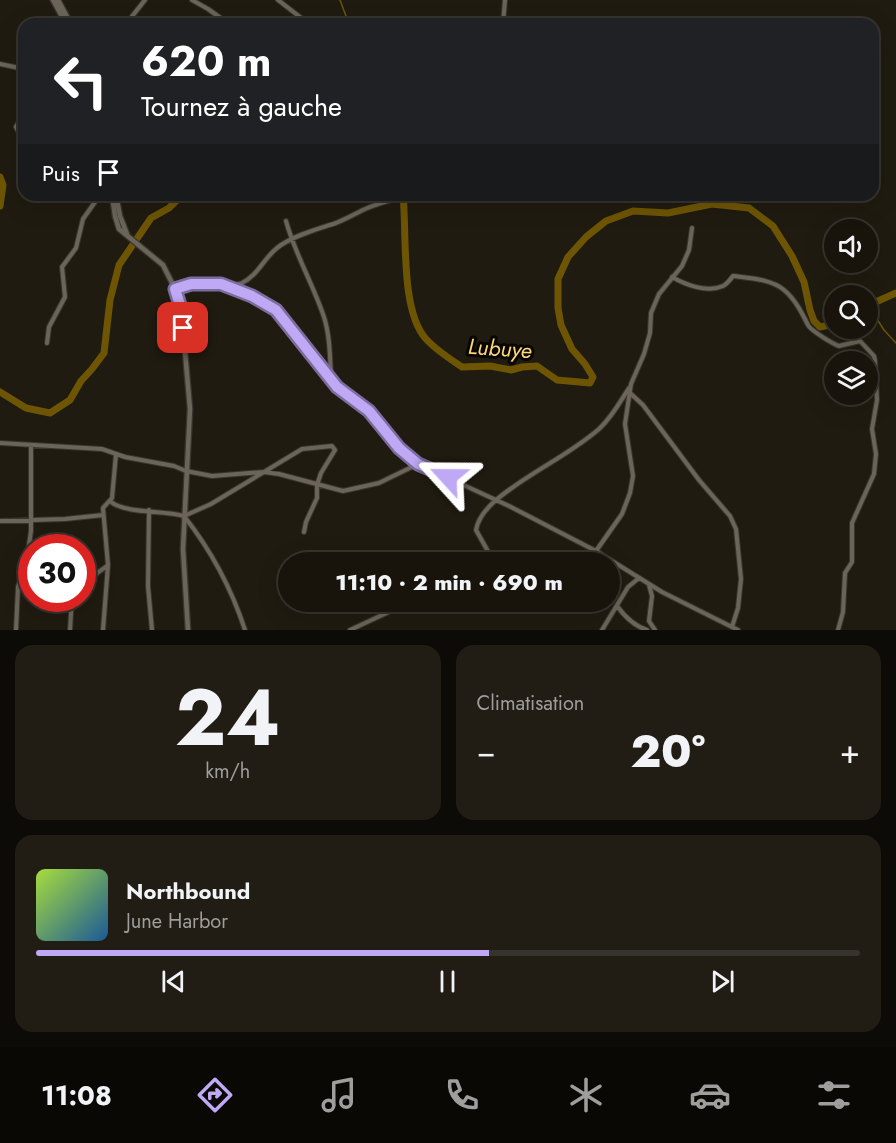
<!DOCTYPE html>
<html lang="fr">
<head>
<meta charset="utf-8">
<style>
  body { margin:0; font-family:Jost,sans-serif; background:#211d15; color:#f1f3f6; height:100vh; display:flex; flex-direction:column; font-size:22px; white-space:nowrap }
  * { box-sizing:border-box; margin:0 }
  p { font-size:20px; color:#9f9e9d }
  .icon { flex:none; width:33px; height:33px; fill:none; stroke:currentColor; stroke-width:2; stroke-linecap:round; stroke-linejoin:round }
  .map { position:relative; height:630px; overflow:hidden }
  .drawer { display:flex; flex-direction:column; gap:15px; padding:15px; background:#0d0b07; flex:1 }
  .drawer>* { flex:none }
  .top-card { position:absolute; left:18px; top:18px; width:861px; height:183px; border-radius:18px; box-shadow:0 6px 24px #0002,0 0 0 2px #36332d; background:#202124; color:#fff; overflow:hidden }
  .buttons { position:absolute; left:824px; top:219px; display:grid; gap:12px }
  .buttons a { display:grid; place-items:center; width:54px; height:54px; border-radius:50%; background:#18140c; box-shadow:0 6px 24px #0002,0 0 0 2px #36332d; font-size:30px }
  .speed { position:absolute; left:18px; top:534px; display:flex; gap:12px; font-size:30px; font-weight:700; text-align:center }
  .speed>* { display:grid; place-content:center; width:78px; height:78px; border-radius:50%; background:#18140c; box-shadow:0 6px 24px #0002,0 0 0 2px #36332d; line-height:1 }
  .speed .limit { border:9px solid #d22; background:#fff; color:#111 }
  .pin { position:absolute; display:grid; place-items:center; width:51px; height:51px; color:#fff; margin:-26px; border-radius:12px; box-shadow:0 3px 9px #0006 }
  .me { position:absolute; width:66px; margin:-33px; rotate:294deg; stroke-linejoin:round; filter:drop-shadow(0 0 4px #0008) }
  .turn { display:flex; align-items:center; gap:21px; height:126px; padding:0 24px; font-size:27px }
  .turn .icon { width:78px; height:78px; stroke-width:2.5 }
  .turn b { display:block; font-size:42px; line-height:51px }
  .then { display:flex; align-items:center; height:57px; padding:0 24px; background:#0003; gap:12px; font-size:22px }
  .big { font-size:45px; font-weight:800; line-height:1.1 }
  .drawer .tile { flex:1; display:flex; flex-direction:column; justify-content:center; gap:9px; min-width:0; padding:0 21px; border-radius:18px; background:#211d15 }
  .drawer .dial { align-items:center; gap:0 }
  .dial b { font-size:78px; line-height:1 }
  .song { display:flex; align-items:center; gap:18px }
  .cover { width:72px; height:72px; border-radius:9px; background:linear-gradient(135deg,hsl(80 70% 55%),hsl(210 70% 35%)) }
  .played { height:6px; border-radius:3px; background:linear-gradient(90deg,#bfa8f4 55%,#36332d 55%) }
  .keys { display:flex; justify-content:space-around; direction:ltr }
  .heat { display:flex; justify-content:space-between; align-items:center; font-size:33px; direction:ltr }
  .drawer .tiles { flex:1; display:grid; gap:15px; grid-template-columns:1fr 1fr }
  .tile:last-child { grid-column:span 2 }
  .trip { position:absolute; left:278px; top:552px; width:342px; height:60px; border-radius:30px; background:#18140c; box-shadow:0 6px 24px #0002,0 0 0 2px #36332d; font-weight:800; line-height:60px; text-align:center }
  .dock { display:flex; height:96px; justify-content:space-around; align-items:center; background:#0a0805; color:#9f9e9d }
  .dock .icon { width:42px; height:42px }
  .dock .selected { color:#bfa8f4 }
  .dock b { font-size:27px; color:#f1f3f6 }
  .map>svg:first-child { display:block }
</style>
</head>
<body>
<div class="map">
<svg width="896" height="630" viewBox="0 0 896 630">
  <rect width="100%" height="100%" fill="#201b10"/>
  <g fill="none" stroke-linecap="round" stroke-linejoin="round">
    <path stroke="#6e5504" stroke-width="1.5" d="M 340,0 L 349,24
      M 868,305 L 884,330 L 896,343"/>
    <path stroke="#6e5504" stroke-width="7" d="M 0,177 L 3,185 L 0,206
      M 403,195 C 407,233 400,310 426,339 C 436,350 450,359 462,367 L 490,366 L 511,370 L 522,367 L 537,366 L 557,380 L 590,383 L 593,377 L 585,364 L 572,349 L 561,325 L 558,308 L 558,279 L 568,257 L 586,237 L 606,221 L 633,211 L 668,213 L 712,204 L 749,208 L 773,226 L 792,256 L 804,282 L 810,310 L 814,321 L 820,327 L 834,324
      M 867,306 L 896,293
      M 0,392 L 26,408 L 50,413 L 70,400 L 81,381 L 92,369 L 104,353 L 110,300 L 119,265 L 151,218 L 169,208 L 177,200 L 179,195"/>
    <g stroke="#393630" stroke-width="6">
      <path id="minor" d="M 192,0 L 208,9 L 229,24
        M 278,0 L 309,24
        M 126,24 L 145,0
        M 503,24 L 505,0
        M 0,64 L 24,69
        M 24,112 L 16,127 L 24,142
        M 286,221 C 295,254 313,284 324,317 C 330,336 330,357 331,377
        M 672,277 C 686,285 707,293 723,286 C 727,284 730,280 733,276 C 749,278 771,279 784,290 C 795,299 802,313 808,325 C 810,330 833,344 839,346 L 860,341 L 874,356 L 875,361 L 877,400 L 872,429 L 876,454 L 874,474 L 852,523 L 852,562 L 845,573 L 843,612 L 838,630
        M 229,287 L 251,296 L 276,310 L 337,387 L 369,411 L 399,448 L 418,464 L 509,506 L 596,551 L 662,592 L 738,630
        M 175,289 C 185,286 195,283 206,283 C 219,283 229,288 242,283 C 259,275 265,255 281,245 C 298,234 318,229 336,223 C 346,219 355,214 365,209 C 379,203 395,199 409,195
        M 47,343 L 49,327 L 65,297 L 62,267 L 76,248 L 83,219 L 100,195
        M 630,393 L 643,405 L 699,480 L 730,516 L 736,529 L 741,579 L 738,608 L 732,627
        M 0,443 L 102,449 L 125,457 L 174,466 L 186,471 L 212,476 L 264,472 L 279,474 L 343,491 L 379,483 L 418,464
        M 111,502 C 127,514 162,510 184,516
        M 149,510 L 148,586 L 152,630
        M 0,521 L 65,519 L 103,515
        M 596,551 L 622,514 L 630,493 L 633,476 L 625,424 L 631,384 L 644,354 L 650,333 L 651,313 L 659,294 L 682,266 L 689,250 L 692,228
        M 494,562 L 476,530 C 478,518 488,507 496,500 C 528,473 568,456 599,429 C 612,417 620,402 629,388
        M 580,562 L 592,559 L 601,554
        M 82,584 L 107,566
        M 649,585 L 652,596 L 649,621 L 655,630
        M 18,587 L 32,589
        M 617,606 C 625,617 634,626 647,630
        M 16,630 L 18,587 L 27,559 L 31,531 L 31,445
        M 70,630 L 72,598
        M 103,630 L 108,565 L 103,508 L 112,498 L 116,454
        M 245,630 C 232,590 210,549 184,516 L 211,504 L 302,449 L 332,446 L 335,450 L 321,473 L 317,485 L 317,498 L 306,522 L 304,532
        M 350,630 L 393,610 L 421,602
        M 602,630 L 628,587 L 639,578"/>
    </g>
    <g stroke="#393630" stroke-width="7">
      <path id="tertiary" d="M 53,0 L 66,24
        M 58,0 L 71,24
        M 112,195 L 115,216 L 119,229 L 163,265 L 175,289 L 182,317 L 190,409 L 183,549 L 188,630
        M 116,195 L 120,216 L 127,234"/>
    </g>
    <use href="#minor" stroke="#6a6558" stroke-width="4"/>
    <use href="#tertiary" stroke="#6a6558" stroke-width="4.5"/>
  </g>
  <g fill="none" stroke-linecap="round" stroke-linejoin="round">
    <g stroke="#7c6d9f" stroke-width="15">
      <path id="route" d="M 183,328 L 180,305 L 175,289 L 191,284 L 221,284 L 252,296 L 276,310 L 337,387 L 369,411 L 399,448 L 418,464 L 448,477"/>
    </g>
    <use href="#route" stroke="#bfa8f4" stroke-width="10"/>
  </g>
  <g text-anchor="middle" stroke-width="6" stroke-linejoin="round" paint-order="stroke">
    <g font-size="22" font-style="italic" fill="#fed777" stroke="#080603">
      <text transform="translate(500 348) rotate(4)" y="8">Lubuye</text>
    </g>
  </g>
</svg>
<div class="buttons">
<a><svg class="icon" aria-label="sound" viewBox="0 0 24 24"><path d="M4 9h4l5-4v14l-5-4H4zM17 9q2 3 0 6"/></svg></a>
<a><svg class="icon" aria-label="search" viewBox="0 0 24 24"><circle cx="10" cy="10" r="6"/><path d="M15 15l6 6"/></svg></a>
<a><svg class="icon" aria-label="layers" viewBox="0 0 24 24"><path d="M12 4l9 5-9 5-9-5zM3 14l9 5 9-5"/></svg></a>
</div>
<div class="speed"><div class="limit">30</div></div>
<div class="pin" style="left:183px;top:328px;background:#d93025"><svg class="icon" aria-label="arrive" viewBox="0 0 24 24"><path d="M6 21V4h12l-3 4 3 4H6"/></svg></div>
<svg class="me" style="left:448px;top:477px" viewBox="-20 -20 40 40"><path d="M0-17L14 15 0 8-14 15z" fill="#bfa8f4" stroke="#fff" stroke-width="4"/></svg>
<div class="trip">11:10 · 2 min · 690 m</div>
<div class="top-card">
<div class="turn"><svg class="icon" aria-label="left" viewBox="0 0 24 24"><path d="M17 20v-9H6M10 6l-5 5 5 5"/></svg><div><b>620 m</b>Tournez à gauche</div></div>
<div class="then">Puis<svg class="icon" aria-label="arrive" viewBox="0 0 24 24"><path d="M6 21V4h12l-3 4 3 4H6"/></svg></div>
</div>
</div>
<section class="drawer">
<div class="tiles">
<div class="tile dial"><b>24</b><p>km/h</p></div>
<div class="tile"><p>Climatisation</p>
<div class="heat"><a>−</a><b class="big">20°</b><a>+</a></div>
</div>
<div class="tile">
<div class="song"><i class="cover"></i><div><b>Northbound</b><p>June Harbor</p></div></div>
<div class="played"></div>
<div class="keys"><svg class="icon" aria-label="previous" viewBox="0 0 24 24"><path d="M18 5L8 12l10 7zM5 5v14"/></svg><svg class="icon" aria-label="pause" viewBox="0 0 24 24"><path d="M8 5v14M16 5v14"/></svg><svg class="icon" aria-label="next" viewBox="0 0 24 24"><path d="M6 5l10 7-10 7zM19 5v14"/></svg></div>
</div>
</div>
</section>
<nav class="dock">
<b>11:08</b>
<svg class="icon selected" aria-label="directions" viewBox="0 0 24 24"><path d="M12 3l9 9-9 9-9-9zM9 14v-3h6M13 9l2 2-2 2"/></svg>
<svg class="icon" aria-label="music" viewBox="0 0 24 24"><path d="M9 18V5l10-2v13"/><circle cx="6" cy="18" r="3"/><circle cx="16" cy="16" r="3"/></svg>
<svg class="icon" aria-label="phone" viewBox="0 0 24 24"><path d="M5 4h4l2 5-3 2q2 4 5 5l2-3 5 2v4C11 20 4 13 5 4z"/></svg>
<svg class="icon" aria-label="climate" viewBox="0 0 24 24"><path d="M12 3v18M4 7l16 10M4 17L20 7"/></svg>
<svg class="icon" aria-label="car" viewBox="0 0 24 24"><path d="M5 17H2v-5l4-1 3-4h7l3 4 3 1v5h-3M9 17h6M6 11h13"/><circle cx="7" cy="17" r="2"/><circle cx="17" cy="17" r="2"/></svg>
<svg class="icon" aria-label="filters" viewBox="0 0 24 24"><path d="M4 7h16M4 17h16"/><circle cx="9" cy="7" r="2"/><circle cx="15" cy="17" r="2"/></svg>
</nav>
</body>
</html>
